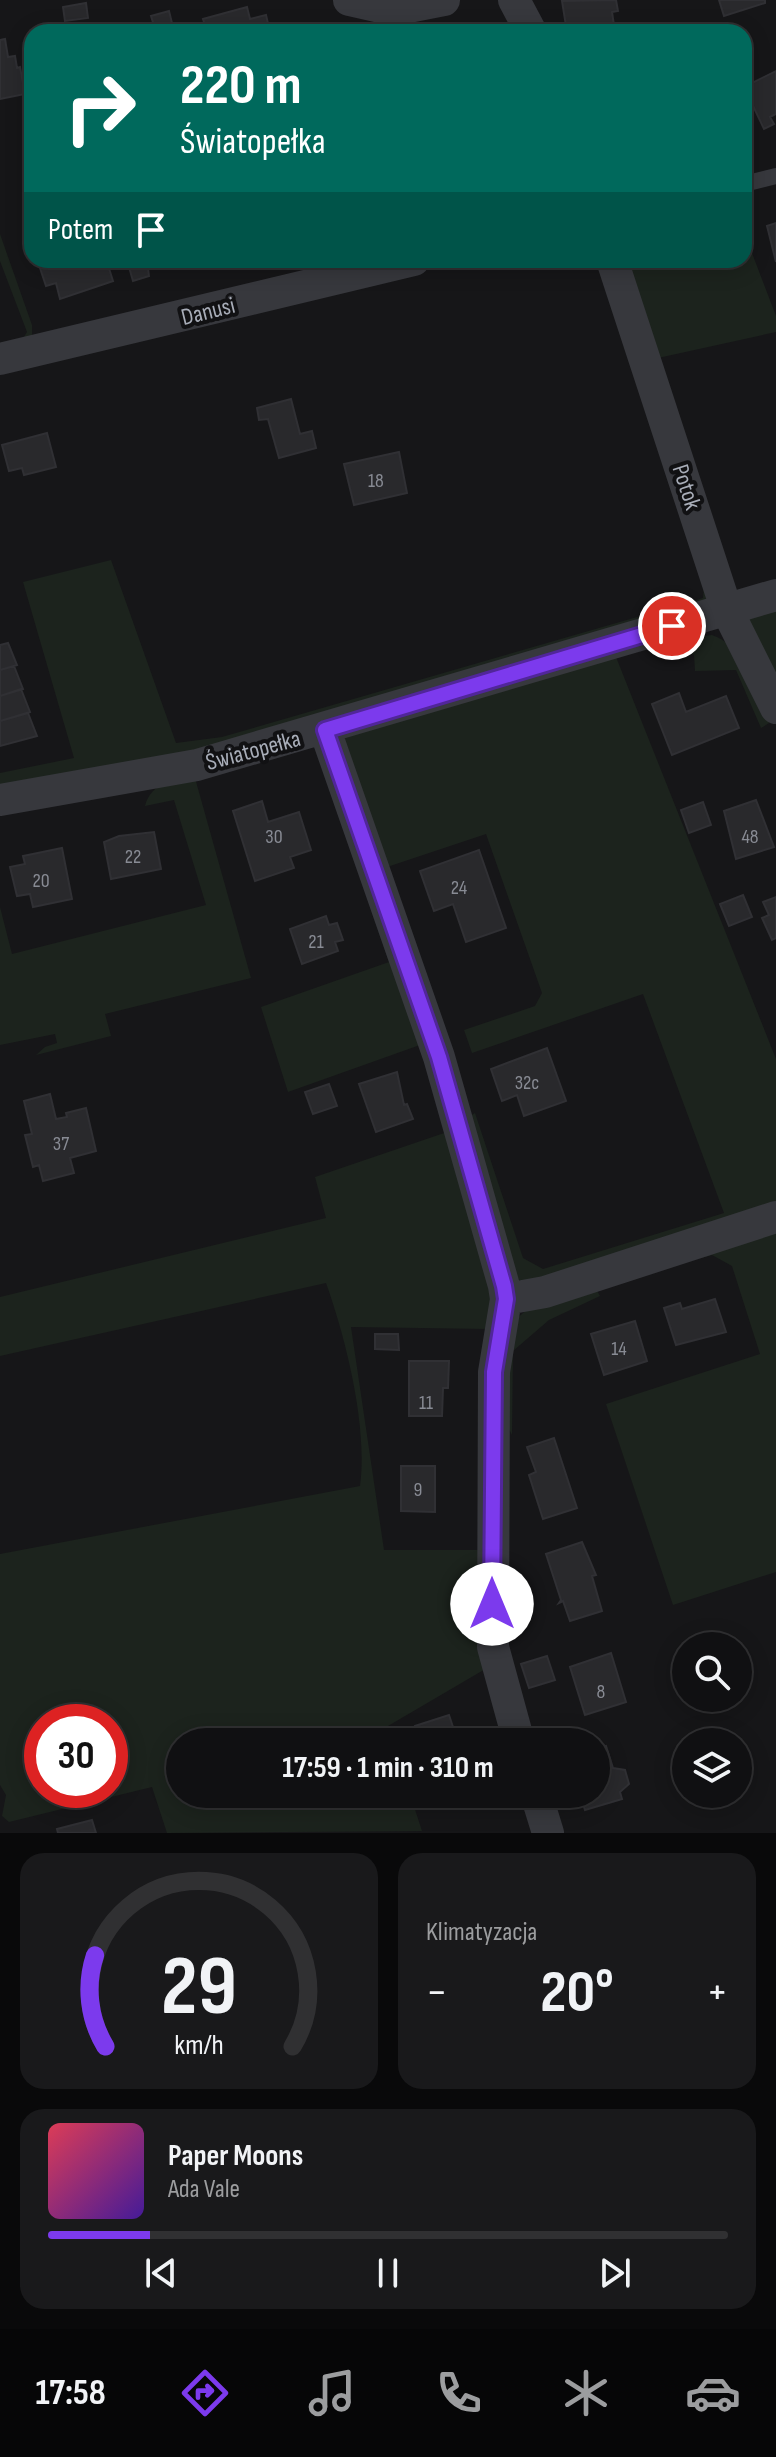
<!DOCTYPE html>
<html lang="pl">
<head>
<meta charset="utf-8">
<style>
  body { margin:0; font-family:"Sofia Sans Condensed",sans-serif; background:#19191b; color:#f1f3f6; height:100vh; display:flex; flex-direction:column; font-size:30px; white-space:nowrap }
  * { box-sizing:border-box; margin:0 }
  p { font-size:26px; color:#9c9d9f }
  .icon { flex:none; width:44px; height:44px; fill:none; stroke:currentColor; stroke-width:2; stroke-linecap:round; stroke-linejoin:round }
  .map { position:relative; height:1833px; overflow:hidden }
  .side { display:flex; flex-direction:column; gap:20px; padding:20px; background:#09090a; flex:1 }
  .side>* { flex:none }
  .hud { position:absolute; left:24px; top:24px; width:728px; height:244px; border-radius:24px; box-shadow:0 4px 20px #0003,0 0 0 2px #303032; background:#00695c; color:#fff; overflow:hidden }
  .tools { position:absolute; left:672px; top:1632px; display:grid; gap:16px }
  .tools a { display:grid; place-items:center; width:80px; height:80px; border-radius:50%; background:#101012; box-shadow:0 4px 20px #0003,0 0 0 2px #303032; font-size:40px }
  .speed { position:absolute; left:24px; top:1704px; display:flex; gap:16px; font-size:40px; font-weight:700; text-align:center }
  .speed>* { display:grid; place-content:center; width:104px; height:104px; border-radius:50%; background:#101012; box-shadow:0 4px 20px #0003,0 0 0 2px #303032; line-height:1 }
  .speed .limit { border:12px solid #d22; background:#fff; color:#111 }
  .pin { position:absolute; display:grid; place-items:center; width:68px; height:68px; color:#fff; margin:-34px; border:4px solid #fff; border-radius:50%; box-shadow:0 2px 8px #0007 }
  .me { position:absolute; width:88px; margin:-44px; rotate:0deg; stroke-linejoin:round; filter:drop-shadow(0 0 6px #0008) }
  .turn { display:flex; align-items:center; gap:28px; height:168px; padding:0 24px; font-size:36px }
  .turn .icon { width:104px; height:104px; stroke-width:2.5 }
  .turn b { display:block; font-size:56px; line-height:68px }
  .then { display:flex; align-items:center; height:76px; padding:0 24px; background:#0003; gap:16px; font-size:30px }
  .big { font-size:60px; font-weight:700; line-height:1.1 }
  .side .card { flex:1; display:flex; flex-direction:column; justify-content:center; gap:12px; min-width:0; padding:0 28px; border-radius:24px; background:#19191b }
  .side .dial { align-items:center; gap:0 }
  .dial svg { height:208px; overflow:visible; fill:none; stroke:#303032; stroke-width:7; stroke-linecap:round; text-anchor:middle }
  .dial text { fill:#f1f3f6; stroke:none }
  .song { display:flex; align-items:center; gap:24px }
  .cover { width:96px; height:96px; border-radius:12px; background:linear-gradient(135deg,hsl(350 70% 55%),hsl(260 70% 35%)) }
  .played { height:8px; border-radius:4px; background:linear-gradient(90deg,#7c3aed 15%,#303032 15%) }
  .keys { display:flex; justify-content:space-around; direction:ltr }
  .heat { display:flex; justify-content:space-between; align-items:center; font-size:44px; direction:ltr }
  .side .tiles { flex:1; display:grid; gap:20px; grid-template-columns:1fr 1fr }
  .card:last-child { grid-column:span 2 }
  .trip { position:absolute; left:166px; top:1728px; width:444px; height:80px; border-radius:40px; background:#101012; box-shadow:0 4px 20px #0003,0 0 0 2px #303032; font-weight:700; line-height:80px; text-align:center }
  .tab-bar { display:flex; height:128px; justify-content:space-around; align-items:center; background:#060607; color:#9c9d9f }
  .tab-bar .icon { width:56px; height:56px }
  .tab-bar .selected { color:#7c3aed }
  .tab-bar b { font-size:36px; color:#f1f3f6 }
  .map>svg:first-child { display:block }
</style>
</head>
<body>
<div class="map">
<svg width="776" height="1833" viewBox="0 0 776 1833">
  <rect width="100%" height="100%" fill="#161618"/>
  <path fill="#1c231d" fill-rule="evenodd" d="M 744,232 L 776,316 L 776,332 L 658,358 L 626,260 L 744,260 Z
    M 0,234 L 32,325 L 32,339 L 21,342 L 27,332 L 0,261 Z
    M 111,560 L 176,743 L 222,737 L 703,598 L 706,563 L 713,601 L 213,752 L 0,787 L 0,773 L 74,758 L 23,582 Z
    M 776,602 L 776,681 L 743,612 Z
    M 712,635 C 747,647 756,692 769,723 L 761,728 L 736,670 L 695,671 L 694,655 L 688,653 L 688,638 Z
    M 616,657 L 776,1059 L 776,1209 L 523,1283 L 516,1277 L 465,1119 L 475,1113 L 523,1258 L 543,1269 L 724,1213 L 643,994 L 472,1053 L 464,1030 L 535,1006 L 542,993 L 486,834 L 381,869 L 341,740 L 347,735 Z
    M 195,778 L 251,978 L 105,1014 L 111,1036 L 36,1055 L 45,1047 L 57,1043 L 55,1034 L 0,1045 L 0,907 L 12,954 L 206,905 L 174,800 L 145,806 C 152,781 172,782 195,778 Z
    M 369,905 L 420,1045 L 288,1092 L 261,1007 L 389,962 Z
    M 453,1130 L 495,1284 L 489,1329 L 351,1327 L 384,1550 L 485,1550 L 487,1668 L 388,1726 L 393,1742 L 180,1742 L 180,1794 L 410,1794 L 422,1831 L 167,1833 L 152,1787 L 9,1822 L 2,1816 L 6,1795 L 0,1785 L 0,1554 L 360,1486 C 368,1427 346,1339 326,1283 L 0,1356 L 0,1297 L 326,1218 L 315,1177 ZM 42,1722 L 110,1722 L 110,1790 L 42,1790 Z
    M 776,1224 L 776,1572 L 673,1605 L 606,1404 L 760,1354 L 732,1266 L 712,1255 L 701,1258 Z
    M 592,1282 L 600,1296 L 549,1320 L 513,1351 L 512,1435 L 506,1423 L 513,1322 L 532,1305 Z"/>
  <path fill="#29292c" stroke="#303034" stroke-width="2" d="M 616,0 L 618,11 L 612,12 L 615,32 L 567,32 L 562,1 Z
    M 719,0 L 765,0 L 765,3 L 724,16 Z
    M 86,3 L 88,18 L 65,21 L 63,7 Z
    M 247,7 L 250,19 L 266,15 L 270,32 L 207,32 L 203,19 Z
    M 169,11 L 174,31 L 156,32 L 151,16 Z
    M 5,39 L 8,57 L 15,56 L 17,68 L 20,67 L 25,94 L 0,99 L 0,40 Z
    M 776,71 L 776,114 L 770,117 L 774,124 L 764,129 L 744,87 Z
    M 776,223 L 776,262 L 767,226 Z
    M 56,260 L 90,260 L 92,267 L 107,262 L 113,281 L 60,299 L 56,283 L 46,286 L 39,265 Z
    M 127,260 L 147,260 L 149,276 L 133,281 Z
    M 291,399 L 300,434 L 312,431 L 316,448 L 279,458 L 268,419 L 259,420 L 257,408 Z
    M 47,433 L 56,467 L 24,475 L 22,468 L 9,471 L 2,445 Z
    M 399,452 L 407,493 L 354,505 L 344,464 Z
    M 8,643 L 17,665 L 0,670 L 0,645 Z
    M 14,666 L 23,689 L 0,696 L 0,670 Z
    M 21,689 L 30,712 L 0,721 L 0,696 Z
    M 679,693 L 686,712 L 726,696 L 739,728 L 672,755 L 652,704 Z
    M 28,713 L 37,736 L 0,746 L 0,721 Z
    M 756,800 L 774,847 L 736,859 L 724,811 Z
    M 262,801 L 268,822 L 299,812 L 311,850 L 290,857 L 294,868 L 255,881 L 233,811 Z
    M 703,802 L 711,825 L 689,833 L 681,810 Z
    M 154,832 L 161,869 L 111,879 L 104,842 L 119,836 Z
    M 62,848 L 72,899 L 33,907 L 30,894 L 17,896 L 10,867 L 25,864 L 23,856 Z
    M 479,850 L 506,928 L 466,942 L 453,904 L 434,911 L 420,871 Z
    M 743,895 L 752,917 L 729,926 L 720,904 Z
    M 776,897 L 776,938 L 772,940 L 762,918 L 769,915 L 763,902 Z
    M 326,916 L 329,925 L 337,923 L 343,940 L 335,942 L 338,951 L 302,964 L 290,929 Z
    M 547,1048 L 566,1101 L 524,1116 L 517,1095 L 502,1101 L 491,1069 Z
    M 397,1072 L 404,1105 L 407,1104 L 413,1119 L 376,1132 L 359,1084 Z
    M 329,1084 L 337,1106 L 313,1114 L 305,1092 Z
    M 50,1094 L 56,1119 L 67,1117 L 66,1113 L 86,1108 L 96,1151 L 70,1158 L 74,1173 L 43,1181 L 39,1165 L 33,1167 L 25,1135 L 32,1134 L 24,1101 Z
    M 715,1299 L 726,1332 L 676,1345 L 664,1308 L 680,1303 L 682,1309 Z
    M 635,1321 L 647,1361 L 604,1375 L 591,1334 Z
    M 375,1334 L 398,1334 L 399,1350 L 375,1349 Z
    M 409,1361 L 449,1361 L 448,1388 L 443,1388 L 442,1416 L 409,1416 Z
    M 554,1438 L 577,1508 L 543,1519 L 529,1475 L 536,1472 L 527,1447 Z
    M 401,1466 L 435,1466 L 435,1512 L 401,1511 Z
    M 582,1542 L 596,1575 L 592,1576 L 602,1611 L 570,1621 L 563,1601 L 559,1603 L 561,1600 L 546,1554 Z
    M 611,1653 L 626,1702 L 585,1715 L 570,1667 Z
    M 547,1656 L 555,1680 L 529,1688 L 521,1664 Z
    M 449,1715 L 458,1742 L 413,1742 L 418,1739 L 415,1726 Z
    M 606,1746 L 613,1768 L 625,1770 L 629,1784 L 620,1792 L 622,1799 L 585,1810 L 580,1794 L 596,1794 L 596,1749 Z
    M 92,1820 L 96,1833 L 58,1833 L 57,1829 Z"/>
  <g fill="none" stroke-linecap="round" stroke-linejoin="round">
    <path stroke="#37383d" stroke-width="16" d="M 744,184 L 776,176"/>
    <path stroke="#37383d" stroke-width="32" d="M 349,0 L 393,10 L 444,0
      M 514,0 L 531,32
      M 612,260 L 726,608 L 776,708
      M 0,359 L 414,260
      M 325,730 L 439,1057 L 504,1286 L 506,1299 L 494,1372 L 493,1647 L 519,1742
      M 0,800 L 197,765 L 776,595
      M 506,1299 L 545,1292 L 776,1217
      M 536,1794 L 548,1833"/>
  </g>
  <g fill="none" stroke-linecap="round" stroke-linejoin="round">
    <g stroke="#51269a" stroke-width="20">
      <path id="route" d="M 492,1604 L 494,1372 L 506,1299 L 504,1286 L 439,1057 L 325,730 L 672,626"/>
    </g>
    <use href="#route" stroke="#7c3aed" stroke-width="14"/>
  </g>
  <g text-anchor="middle" stroke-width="8" stroke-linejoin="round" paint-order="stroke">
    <g font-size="20" fill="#888b94">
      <text x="376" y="487">18</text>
      <text x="274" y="843">30</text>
      <text x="750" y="843">48</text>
      <text x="133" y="863">22</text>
      <text x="41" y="887">20</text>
      <text x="459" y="894">24</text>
      <text x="316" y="948">21</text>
      <text x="527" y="1089">32c</text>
      <text x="61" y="1150">37</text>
      <text x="619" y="1355">14</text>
      <text x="426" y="1409">11</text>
      <text x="418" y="1496">9</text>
      <text x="601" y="1698">8</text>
    </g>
    <g font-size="24" fill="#a8adb8" stroke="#111113">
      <text transform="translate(208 311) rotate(-14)" y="8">Danusi</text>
      <text transform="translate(687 487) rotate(72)" y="8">Potok</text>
      <text transform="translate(253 750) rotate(-15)" y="8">Światopełka</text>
    </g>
  </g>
</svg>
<div class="tools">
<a><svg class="icon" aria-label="search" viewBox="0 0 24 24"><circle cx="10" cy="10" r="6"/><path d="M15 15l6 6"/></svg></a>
<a><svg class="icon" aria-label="layers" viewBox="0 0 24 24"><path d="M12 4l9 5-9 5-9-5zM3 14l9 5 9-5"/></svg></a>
</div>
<div class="speed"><div class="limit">30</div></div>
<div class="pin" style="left:672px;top:626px;background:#d93025"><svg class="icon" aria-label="arrive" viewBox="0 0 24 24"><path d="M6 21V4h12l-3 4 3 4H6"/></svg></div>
<svg class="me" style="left:492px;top:1604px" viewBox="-20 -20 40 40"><circle r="19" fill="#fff"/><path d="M0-13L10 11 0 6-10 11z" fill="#7c3aed"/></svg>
<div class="trip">17:59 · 1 min · 310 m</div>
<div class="hud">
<div class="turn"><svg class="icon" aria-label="right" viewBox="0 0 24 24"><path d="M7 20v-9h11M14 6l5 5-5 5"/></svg><div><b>220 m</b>Światopełka</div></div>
<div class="then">Potem<svg class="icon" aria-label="arrive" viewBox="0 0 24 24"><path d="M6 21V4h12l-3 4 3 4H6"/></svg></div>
</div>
</div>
<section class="side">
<div class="tiles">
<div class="card dial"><svg viewBox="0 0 100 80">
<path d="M14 69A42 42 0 1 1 86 69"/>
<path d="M14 69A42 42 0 0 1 10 34" stroke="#7c3aed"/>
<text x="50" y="56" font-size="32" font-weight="700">29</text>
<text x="50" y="72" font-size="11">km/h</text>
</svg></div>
<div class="card"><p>Klimatyzacja</p>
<div class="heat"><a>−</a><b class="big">20°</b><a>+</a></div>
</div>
<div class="card">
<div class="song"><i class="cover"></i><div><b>Paper Moons</b><p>Ada Vale</p></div></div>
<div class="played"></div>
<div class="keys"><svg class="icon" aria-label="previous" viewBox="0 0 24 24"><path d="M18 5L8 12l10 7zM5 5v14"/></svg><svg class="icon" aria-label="pause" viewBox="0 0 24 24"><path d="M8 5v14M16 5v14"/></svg><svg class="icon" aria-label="next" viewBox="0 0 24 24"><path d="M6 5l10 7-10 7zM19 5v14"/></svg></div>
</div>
</div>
</section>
<nav class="tab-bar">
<b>17:58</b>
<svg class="icon selected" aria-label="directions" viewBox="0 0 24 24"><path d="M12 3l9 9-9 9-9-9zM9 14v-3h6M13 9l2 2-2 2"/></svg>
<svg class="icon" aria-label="music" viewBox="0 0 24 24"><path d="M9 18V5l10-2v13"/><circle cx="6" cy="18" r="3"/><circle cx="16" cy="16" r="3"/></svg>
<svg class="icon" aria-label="phone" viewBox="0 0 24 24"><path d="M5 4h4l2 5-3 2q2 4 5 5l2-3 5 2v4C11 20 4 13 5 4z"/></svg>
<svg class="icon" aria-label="climate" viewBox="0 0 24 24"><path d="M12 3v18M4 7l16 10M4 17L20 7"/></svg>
<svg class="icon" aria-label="car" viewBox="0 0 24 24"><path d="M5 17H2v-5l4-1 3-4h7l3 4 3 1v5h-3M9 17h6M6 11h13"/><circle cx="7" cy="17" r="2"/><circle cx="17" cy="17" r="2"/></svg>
</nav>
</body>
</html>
